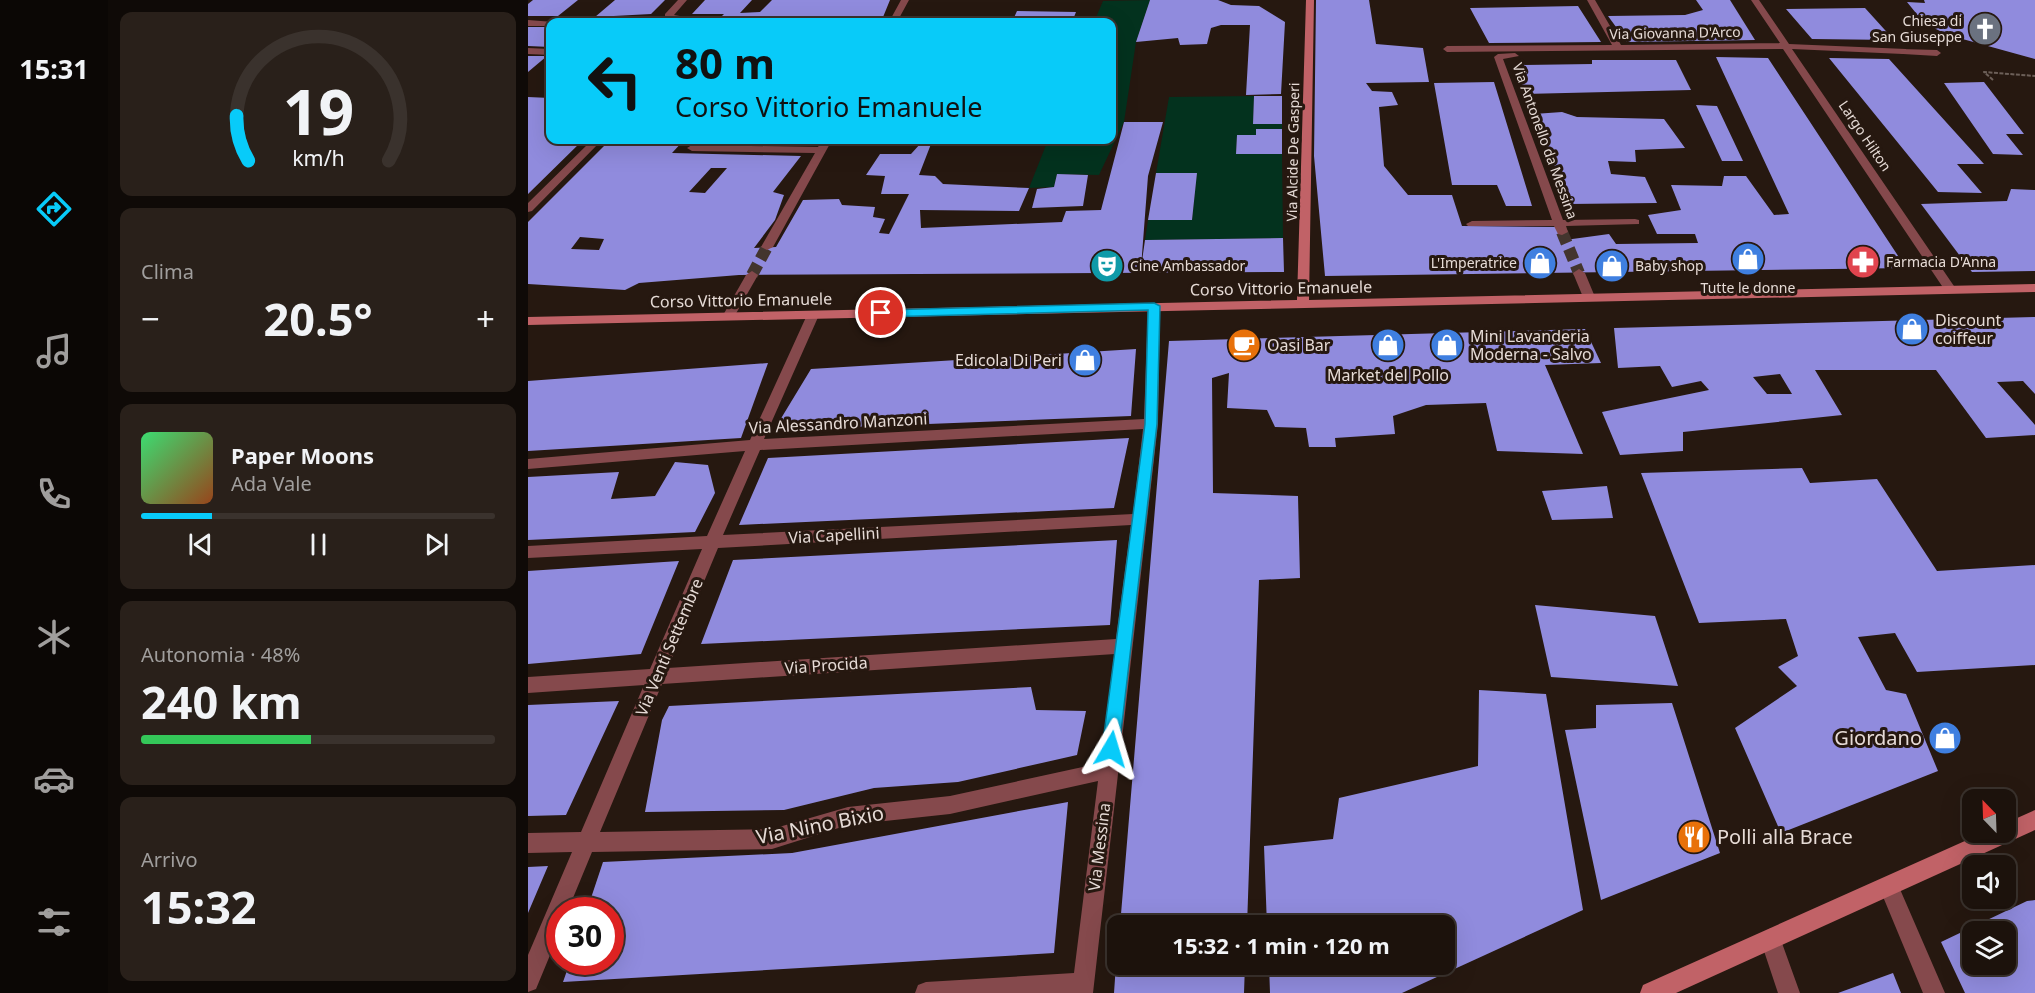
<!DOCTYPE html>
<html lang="it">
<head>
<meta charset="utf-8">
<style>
  body { margin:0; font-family:"Noto Sans",sans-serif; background:#29201a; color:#f1f3f6; height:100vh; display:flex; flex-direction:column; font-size:22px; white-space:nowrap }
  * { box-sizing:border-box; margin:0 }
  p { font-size:20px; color:#a09e9d }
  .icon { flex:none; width:33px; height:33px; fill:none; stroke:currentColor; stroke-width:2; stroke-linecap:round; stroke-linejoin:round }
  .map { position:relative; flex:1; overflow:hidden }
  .panel { display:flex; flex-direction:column; gap:12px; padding:12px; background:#0f0a07; width:420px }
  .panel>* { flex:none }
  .banner { position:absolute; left:18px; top:18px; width:570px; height:126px; border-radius:12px; box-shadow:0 6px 24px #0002,0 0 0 2px #3a322d; background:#08cbf9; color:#111; overflow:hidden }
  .needle { width:39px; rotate:337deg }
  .tools { position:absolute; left:1434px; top:789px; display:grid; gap:12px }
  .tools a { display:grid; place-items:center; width:54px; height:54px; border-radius:12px; background:#1c120c; box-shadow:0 6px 24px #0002,0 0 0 2px #3a322d; font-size:30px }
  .speed { position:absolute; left:18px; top:897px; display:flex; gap:12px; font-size:30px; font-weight:700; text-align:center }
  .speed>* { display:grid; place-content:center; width:78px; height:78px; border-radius:50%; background:#1c120c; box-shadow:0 6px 24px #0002,0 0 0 2px #3a322d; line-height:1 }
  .speed .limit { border:9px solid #d22; background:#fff; color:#111 }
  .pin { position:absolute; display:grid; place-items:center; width:51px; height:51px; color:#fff; margin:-26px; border:3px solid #fff; border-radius:50%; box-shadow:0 2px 6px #0007 }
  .me { position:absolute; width:66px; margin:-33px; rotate:7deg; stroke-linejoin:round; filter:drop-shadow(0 0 4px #0008) }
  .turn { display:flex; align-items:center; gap:21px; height:126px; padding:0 30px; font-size:27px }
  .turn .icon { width:78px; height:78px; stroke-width:2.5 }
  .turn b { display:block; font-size:42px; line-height:51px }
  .big { font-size:45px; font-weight:700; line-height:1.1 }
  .panel .tile { flex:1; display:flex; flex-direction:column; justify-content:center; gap:9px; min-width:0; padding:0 21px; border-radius:12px; background:#29201a }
  .panel .dial { align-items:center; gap:0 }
  .dial svg { height:156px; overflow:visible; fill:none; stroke:#3a322d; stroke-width:7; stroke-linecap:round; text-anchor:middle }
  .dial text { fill:#f1f3f6; stroke:none }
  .song { display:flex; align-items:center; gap:18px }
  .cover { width:72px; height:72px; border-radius:9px; background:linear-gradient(135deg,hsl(140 70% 55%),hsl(20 70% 35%)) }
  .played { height:6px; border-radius:3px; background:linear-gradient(90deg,#08cbf9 20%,#3a322d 20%) }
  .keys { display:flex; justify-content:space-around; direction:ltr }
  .heat { display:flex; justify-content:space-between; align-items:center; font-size:33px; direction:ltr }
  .charge { height:9px; border-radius:4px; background:linear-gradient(90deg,#34c759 48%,#3a322d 0) }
  .trip { position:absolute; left:579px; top:915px; width:348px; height:60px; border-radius:12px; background:#1c120c; box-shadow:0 6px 24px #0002,0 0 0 2px #3a322d; font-weight:700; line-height:60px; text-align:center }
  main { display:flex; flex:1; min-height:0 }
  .menu { display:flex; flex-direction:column; width:108px; justify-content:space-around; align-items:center; background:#0b0705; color:#a09e9d }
  .menu .icon { width:42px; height:42px }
  .menu .selected { color:#08cbf9 }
  .menu b { font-size:27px; color:#f1f3f6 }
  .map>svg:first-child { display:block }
</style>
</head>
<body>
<main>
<nav class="menu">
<b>15:31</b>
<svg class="icon selected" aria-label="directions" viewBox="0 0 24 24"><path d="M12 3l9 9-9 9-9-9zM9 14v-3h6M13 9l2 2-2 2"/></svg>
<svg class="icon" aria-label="music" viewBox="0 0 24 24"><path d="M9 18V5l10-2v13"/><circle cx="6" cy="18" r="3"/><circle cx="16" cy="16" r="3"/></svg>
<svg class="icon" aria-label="phone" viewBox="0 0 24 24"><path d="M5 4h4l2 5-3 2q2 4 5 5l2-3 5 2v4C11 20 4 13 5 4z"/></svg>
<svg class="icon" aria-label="climate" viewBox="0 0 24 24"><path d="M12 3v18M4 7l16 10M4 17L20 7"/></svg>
<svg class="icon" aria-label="car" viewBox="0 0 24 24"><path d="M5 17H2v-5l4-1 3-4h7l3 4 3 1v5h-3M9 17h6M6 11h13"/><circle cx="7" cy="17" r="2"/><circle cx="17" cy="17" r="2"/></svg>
<svg class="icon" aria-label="filters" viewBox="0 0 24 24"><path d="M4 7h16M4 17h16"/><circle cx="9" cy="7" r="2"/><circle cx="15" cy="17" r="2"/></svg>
</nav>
<section class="panel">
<div class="tile dial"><svg viewBox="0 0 100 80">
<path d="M14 69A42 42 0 1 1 86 69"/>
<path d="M14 69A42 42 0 0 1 8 46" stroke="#08cbf9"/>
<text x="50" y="56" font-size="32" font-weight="700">19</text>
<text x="50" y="72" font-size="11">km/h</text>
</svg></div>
<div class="tile"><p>Clima</p>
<div class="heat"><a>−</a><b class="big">20.5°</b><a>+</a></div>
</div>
<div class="tile">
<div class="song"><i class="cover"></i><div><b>Paper Moons</b><p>Ada Vale</p></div></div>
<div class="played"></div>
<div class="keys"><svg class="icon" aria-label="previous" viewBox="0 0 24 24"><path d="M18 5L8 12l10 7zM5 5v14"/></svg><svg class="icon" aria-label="pause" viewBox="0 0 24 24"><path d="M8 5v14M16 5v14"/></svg><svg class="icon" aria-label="next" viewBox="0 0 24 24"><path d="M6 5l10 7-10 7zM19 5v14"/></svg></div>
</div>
<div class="tile"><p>Autonomia · 48%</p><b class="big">240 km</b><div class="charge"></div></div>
<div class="tile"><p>Arrivo</p><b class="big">15:32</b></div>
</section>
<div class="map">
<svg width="1507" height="993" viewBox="0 0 1507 993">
  <rect width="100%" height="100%" fill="#261810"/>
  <path fill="#03321e" d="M 622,0 L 608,42 L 596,122 L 571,175 L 529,174 L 526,187 L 501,188 L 520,140 L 584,140 L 584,22 L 566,22 L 575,1 Z
    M 726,96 L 725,124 L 754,124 L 754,129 L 728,129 L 728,135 L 709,135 L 708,154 L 754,154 L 755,238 L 617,240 L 620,220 L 664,220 L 669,173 L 628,173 L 641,97 Z"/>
  <path fill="#908bdd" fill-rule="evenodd" d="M 5,0 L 50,0 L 30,16 L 0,16 L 0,4 Z
    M 87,0 L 137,0 L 123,14 L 67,17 Z
    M 177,0 L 224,0 L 212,13 L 232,12 L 244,0 L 362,0 L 353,22 L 227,19 L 225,22 L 188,22 L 196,14 L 164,14 Z
    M 622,0 L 690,0 L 703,5 L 731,6 L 757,22 L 753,94 L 718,95 L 722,25 L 693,25 L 683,28 L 679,44 L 652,45 L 650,38 L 608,42 Z
    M 788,0 L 841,0 L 848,44 L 895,48 L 901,82 L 838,83 L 844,91 L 864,92 L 870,105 L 851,107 L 856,166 L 880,195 L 924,195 L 934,226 L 1030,227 L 1037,240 L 1081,234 L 1088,244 L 1170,243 L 1167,234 L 1129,234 L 1120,215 L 1153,210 L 1143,185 L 1194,186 L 1196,176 L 1218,176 L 1246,215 L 1261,214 L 1188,57 L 1240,58 L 1378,268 L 797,276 L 786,156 Z
    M 1168,0 L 1202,0 L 1227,40 L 1099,42 L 1080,16 L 1157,15 L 1175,10 Z
    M 1396,0 L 1507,0 L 1507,59 L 1420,35 L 1396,23 L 1379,2 L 1397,3 Z
    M 1050,6 L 1073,42 L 961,43 L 942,8 Z
    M 1337,8 L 1366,40 L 1284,39 L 1258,9 Z
    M 489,11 L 548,12 L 544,22 L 484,22 Z
    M 0,27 L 22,27 L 22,47 L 0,46 Z
    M 0,56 L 19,56 L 0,72 Z
    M 1301,58 L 1361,59 L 1456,164 L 1429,164 L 1454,193 L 1410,192 Z
    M 1064,60 L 1148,60 L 1163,90 L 995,94 L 988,65 L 1064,64 Z
    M 966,82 L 1004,206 L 978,206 L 969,185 L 924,185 L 906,83 Z
    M 1456,82 L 1496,134 L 1478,134 L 1495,155 L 1465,154 L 1416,83 Z
    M 726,96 L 754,96 L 754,124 L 725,124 Z
    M 0,97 L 22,98 L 16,107 L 22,107 L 22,140 L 55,140 L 0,194 Z
    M 1168,105 L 1189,106 L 1215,161 L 1194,161 Z
    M 1034,112 L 1049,117 L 1136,119 L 1157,148 L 1107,150 L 1108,162 L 1080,161 L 1083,174 L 1117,177 L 1129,203 L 1041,204 L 1006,114 Z
    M 596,122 L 635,122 L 620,176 L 613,268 L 617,240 L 755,238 L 756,272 L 211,275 L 111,283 L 97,290 L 0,284 L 0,222 L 82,140 L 156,140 L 144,153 L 273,156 L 245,192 L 256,195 L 247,220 L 226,248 L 248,247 L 275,200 L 311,199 L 314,205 L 347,207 L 345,217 L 357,219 L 351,233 L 361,234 L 381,194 L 353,194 L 357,176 L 338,175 L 352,154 L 383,154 L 393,143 L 403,144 L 391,175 L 407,176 L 415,184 L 501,188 L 491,211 L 392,210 L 393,228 L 534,222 L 538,211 L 573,210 ZM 183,168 L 199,168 L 177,193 L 161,192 ZM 52,237 L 76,239 L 71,250 L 43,249 Z
    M 728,129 L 754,129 L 754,154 L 708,154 L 709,135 L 728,135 Z
    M 215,140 L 291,140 L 289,143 L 215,141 Z
    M 628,173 L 669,173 L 664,220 L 620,220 Z
    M 529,174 L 560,175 L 555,206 L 504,208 L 509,189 L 526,187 Z
    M 1483,189 L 1507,190 L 1507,271 L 1444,272 L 1393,204 L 1479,201 Z
    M 1507,317 L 1507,394 L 1495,381 L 1469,382 L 1507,425 L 1507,435 L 1458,438 L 1408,370 L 1287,370 L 1314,415 L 1155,432 L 1155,451 L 1092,455 L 1074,412 L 1181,390 L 1173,381 L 1144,387 L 1132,366 L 1090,368 L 1086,328 ZM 1252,374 L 1264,394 L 1239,394 L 1225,377 Z
    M 1057,329 L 1073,363 L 1017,365 L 1055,454 L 969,451 L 958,403 L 898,405 L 865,416 L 867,434 L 807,438 L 808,447 L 781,447 L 778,428 L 747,427 L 739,410 L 699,408 L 701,373 L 684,378 L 685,493 L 770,496 L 772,578 L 731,580 L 719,926 L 592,926 L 641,341 Z
    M 608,349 L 603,416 L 246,430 L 283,369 Z
    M 240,363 L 213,438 L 0,451 L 0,381 Z
    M 601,438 L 586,508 L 211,525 L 240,458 Z
    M 147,462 L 180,465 L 187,493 L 167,532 L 0,540 L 0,477 L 91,472 L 83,499 L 127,496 Z
    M 1274,468 L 1282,483 L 1349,479 L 1409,571 L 1507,565 L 1507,665 L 1389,672 L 1367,633 L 1330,637 L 1358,690 L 1378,694 L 1410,771 L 1253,833 L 1207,728 L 1269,686 L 1250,667 L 1270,656 L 1258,619 L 1171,623 L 1113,473 Z
    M 1079,486 L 1085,518 L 1024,520 L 1014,491 Z
    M 589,540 L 582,625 L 173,644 L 205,560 Z
    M 151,561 L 113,654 L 0,664 L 0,571 Z
    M 1007,605 L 1127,616 L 1150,686 L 1023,677 Z
    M 503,687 L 508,710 L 558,711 L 549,755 L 430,782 L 346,788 L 256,810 L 117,812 L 134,720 L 141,706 Z
    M 951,690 L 1018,694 L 1055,910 L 874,993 L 742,993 L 741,964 L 916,964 L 916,926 L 739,926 L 736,846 L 805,839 L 811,798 L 950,766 Z
    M 91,701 L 38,815 L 0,816 L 0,705 Z
    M 1144,703 L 1192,853 L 1073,900 L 1037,730 L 1068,728 L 1068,705 Z
    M 540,802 L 526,953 L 35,982 L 42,962 L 82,962 L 82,910 L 59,910 L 75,862 L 264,853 Z
    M 20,866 L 0,913 L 0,867 Z
    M 1507,900 L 1507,993 L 1437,993 L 1413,942 L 1499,901 ZM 1444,932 L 1478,932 L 1478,964 L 1444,964 Z
    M 588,964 L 717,964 L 716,993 L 586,993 Z
    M 1365,973 L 1373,993 L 1310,993 Z"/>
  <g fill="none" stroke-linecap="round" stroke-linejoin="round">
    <path stroke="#43352e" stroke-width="12" stroke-dasharray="12 6" stroke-linecap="butt" d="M 1034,232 L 1051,273
      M 224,275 L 239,247"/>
    <path stroke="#6c5f58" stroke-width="2" stroke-dasharray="4 1.5" stroke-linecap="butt" d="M 1465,80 L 1456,72 L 1507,76"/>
    <path fill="#85494c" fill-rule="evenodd" d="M 1372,49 L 1409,50 L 1413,53 L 1409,56 L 1375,54 L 1372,53 Z"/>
    <path fill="#85494c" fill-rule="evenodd" d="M 150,0 L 159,0 L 146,15 L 174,20 L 175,22 L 137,18 L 137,14 Z
      M 373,0 L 381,0 L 369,22 L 361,22 Z
      M 1059,0 L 1067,0 L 1093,45 L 1252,43 L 1223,0 L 1231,0 L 1261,44 L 1378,49 L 1378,53 L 1375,54 L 1264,49 L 1428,289 L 1426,292 L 1418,292 L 1255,49 L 919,52 L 915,49 L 919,46 L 1084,45 Z
      M 30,19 L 49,19 L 53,22 L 26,22 Z
      M 0,20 L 26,22 L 22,22 L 22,26 L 0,26 Z
      M 0,48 L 22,49 L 22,55 L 0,54 Z
      M 970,54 L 987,53 L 991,56 L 975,59 L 1035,220 L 1107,219 L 1111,220 L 1111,224 L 1038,226 L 1040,232 L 1034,235 L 1030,234 L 1026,226 L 940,226 L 938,224 L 944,221 L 1024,220 L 966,57 Z
      M 64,140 L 74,140 L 4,211 L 0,212 L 0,203 Z
      M 294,140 L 304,140 L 245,247 L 239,250 L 233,247 L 287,153 L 164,151 L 159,148 L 164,145 L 290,147 Z
      M 1051,269 L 1057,273 L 1067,297 L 1065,300 L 1061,301 L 1055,297 L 1045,273 Z
      M 224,271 L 230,275 L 206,317 L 204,320 L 196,320 L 194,317 L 218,275 Z
      M 626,303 L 632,307 L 630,424 L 565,993 L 387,993 L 390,985 L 398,982 L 546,973 L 570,781 L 422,814 L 320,825 L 244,849 L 64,852 L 40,910 L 32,910 L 32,931 L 8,989 L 0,992 L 0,955 L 44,852 L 0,853 L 0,833 L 53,832 L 116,685 L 0,693 L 0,677 L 122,669 L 174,549 L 0,558 L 0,546 L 179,536 L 217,451 L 0,469 L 0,459 L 222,440 L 279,315 L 285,311 L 291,315 L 236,439 L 616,419 L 620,307 ZM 615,429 L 605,514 L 195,535 L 232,450 ZM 603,525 L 588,639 L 140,668 L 190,548 ZM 587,654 L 573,763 L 422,796 L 320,807 L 244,829 L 72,832 L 134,684 Z
      M 1361,877 L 1368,880 L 1417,993 L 1395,993 L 1351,887 L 1354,880 Z
      M 1243,928 L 1250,932 L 1272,993 L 1250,993 L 1232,939 L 1236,932 Z"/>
    <path fill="#c16267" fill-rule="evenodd" d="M 778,0 L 786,0 L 781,300 L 1507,284 L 1507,292 L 0,325 L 0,317 L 769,300 Z
      M 1507,810 L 1507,830 L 1148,993 L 1112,993 L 1115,985 L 1457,832 L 1478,832 L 1478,823 Z"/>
  </g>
  <path fill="#08cbf9" stroke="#0584a2" stroke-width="1.5" d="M 626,303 L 632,306 L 629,424 L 591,749 L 589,755 L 583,757 L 577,755 L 574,749 L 617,424 L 620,310 L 353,317 L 348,313 L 353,310 Z"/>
  <defs>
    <g id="church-disc" transform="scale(1.725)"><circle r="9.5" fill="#6b7280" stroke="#261810"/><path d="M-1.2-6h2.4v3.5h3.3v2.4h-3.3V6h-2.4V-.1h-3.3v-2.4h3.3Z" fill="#fff"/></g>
    <g id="shop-disc" transform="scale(1.725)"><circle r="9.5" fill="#3f7fe0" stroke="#261810"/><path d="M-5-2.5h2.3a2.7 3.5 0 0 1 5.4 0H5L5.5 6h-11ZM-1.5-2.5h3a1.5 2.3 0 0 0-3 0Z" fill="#fff"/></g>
    <g id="pharmacy-disc" transform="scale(1.725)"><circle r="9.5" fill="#e0444e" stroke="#261810"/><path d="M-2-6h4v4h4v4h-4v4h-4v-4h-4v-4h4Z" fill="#fff"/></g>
    <g id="theatre-disc" transform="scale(1.725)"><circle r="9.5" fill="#0f9aa8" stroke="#261810"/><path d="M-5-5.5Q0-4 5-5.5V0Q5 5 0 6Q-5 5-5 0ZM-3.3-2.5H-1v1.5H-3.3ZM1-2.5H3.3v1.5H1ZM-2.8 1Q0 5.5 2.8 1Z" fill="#fff"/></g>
    <g id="cafe-disc" transform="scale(1.725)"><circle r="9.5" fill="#e8710a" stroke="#261810"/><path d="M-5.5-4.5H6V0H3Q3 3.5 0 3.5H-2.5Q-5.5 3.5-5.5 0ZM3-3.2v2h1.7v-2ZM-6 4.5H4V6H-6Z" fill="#fff"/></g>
    <g id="restaurant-disc" transform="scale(1.725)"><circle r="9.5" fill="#e8710a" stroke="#261810"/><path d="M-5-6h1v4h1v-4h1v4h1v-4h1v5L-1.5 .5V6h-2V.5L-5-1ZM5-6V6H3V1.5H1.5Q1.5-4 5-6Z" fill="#fff"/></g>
  </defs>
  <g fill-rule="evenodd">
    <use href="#church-disc" x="1457" y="29"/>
    <use href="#shop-disc" x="1220" y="259"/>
    <use href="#pharmacy-disc" x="1335" y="262"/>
    <use href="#shop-disc" x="1012" y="263"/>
    <use href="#theatre-disc" x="579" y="266"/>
    <use href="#shop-disc" x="1084" y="266"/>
    <use href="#shop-disc" x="1384" y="329"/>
    <use href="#cafe-disc" x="716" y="345"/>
    <use href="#shop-disc" x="860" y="345"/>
    <use href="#shop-disc" x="919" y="345"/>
    <use href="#shop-disc" x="557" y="360"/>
    <use href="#shop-disc" x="1417" y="738"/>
    <use href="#restaurant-disc" x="1166" y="837"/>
  </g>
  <g text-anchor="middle" stroke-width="6" stroke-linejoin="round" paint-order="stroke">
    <g font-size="14" fill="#e6dbd6" stroke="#261810" text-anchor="start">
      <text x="1434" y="26" text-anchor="end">Chiesa di<tspan x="1434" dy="16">San Giuseppe</tspan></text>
      <text x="1358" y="267">Farmacia D'Anna</text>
      <text x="989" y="268" text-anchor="end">L'Imperatrice</text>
      <text x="602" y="271">Cine Ambassador</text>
      <text x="1107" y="271">Baby shop</text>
      <text x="1220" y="293" text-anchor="middle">Tutte le donne</text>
    </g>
    <g font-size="14" fill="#e6dbd6" stroke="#261810">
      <text transform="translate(1147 33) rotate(-1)" y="5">Via Giovanna D'Arco</text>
      <text transform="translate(1337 136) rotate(56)" y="5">Largo Hilton</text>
      <text transform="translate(1017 141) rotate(70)" y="5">Via Antonello da Messina</text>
      <text transform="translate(765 152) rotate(-89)" y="5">Via Alcide De Gasperi</text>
    </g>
    <g font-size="16" fill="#e6dbd6" stroke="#261810">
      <text transform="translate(753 288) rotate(-1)" y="6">Corso Vittorio Emanuele</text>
      <text transform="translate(213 300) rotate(-1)" y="6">Corso Vittorio Emanuele</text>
      <text transform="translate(310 423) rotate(-3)" y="6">Via Alessandro Manzoni</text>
      <text transform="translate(306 535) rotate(-3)" y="6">Via Capellini</text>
      <text transform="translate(141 647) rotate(-67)" y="6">Via Venti Settembre</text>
      <text transform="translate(298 665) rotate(-4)" y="6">Via Procida</text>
      <text transform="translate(571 847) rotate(-83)" y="6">Via Messina</text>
    </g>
    <g font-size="16" fill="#e6dbd6" stroke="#261810" text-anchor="start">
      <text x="1407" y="326">Discount<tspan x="1407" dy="18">coiffeur</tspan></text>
      <text x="942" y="342">Mini Lavanderia<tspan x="942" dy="18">Moderna - Salvo</tspan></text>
      <text x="739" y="351">Oasi Bar</text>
      <text x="534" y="366" text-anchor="end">Edicola Di Peri</text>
      <text x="860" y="381" text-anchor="middle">Market del Pollo</text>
    </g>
    <g font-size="20" fill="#e6dbd6" stroke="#261810" text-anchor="end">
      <text x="1394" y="745">Giordano</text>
      <text x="1189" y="844" text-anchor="start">Polli alla Brace</text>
    </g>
    <g font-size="20" fill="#e6dbd6" stroke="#261810">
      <text transform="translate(292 825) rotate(-11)" y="7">Via Nino Bixio</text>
    </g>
  </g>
</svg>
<div class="tools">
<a><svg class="needle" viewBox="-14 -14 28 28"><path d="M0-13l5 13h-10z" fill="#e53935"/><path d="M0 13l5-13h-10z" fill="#a09e9d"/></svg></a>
<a><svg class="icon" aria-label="sound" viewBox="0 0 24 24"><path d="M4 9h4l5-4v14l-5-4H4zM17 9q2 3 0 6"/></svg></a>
<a><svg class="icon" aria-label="layers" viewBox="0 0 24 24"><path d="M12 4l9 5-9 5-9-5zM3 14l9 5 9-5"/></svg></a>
</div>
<div class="speed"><div class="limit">30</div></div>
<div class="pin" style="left:353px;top:313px;background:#d93025"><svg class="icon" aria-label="arrive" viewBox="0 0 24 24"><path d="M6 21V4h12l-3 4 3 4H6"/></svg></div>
<svg class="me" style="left:583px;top:749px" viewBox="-20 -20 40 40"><path d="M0-17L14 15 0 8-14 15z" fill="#08cbf9" stroke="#fff" stroke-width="4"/></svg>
<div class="trip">15:32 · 1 min · 120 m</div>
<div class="banner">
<div class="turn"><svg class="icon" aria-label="left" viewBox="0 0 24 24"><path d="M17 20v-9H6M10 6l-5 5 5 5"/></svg><div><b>80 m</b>Corso Vittorio Emanuele</div></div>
</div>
</div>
</main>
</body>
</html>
